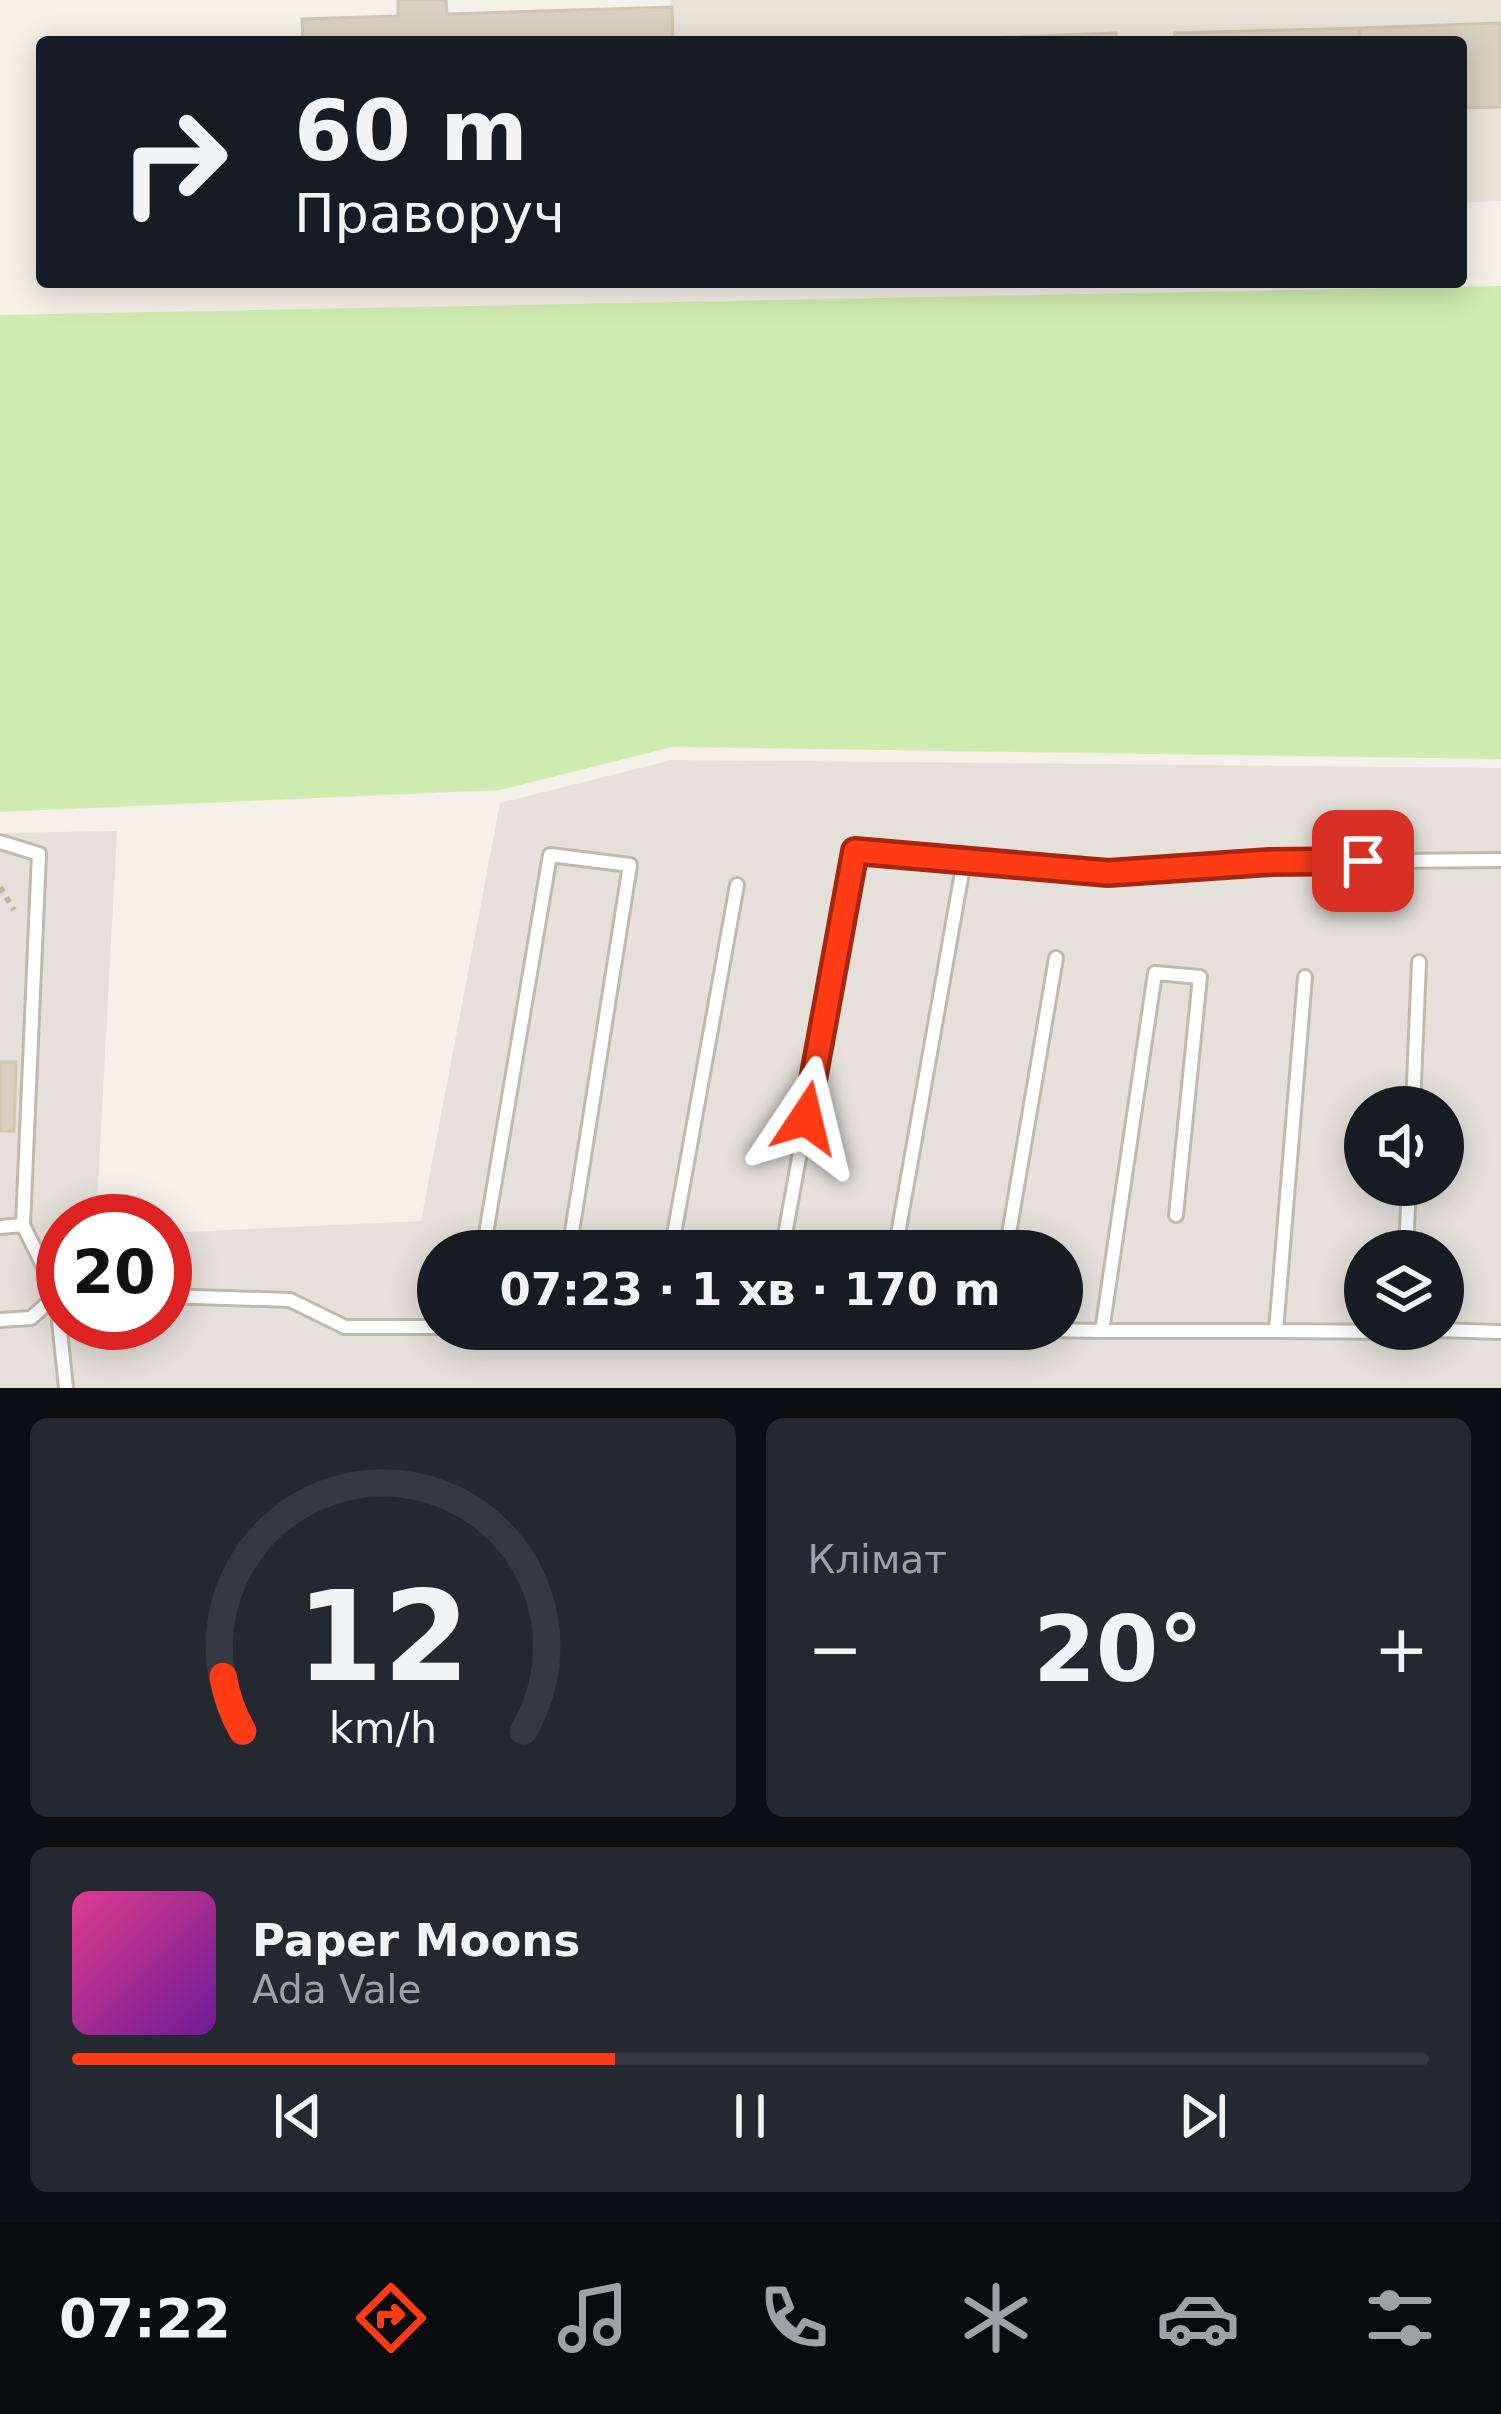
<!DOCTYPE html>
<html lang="uk">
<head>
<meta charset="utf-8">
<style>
  body { margin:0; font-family:"DejaVu Sans",sans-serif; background:#242831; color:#f1f3f6; height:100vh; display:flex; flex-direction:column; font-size:45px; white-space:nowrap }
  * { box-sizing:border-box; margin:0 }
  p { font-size:39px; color:#9ea1a6 }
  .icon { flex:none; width:66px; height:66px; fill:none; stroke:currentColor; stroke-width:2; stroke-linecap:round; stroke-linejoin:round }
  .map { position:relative; height:1388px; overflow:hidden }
  .drawer { display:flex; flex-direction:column; gap:30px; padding:30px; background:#0d0f14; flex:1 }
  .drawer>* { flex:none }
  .guide { position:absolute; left:36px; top:36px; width:1431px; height:252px; border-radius:12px; box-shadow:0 6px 30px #0003; background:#171b24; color:#f1f3f6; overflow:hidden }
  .fabs { position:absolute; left:1344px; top:1086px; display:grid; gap:24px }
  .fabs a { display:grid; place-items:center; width:120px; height:120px; border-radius:50%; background:#171b24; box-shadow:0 6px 30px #0003; font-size:60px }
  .speed { position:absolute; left:36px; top:1194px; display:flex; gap:24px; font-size:60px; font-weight:700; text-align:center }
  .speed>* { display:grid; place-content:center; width:156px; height:156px; border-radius:50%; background:#171b24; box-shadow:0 6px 30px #0003; line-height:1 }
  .speed .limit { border:18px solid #d22; background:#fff; color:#111 }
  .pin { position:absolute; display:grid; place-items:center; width:102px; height:102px; color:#fff; margin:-51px; border-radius:24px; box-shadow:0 6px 18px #0006 }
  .me { position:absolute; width:132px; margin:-66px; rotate:10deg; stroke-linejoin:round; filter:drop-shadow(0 0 9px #0008) }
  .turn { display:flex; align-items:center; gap:42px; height:252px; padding:0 60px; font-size:54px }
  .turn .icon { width:156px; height:156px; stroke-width:2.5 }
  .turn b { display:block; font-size:84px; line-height:102px }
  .big { font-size:90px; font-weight:600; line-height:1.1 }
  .drawer .tile { flex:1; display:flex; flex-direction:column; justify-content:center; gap:18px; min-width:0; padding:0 42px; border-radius:18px; background:#242831 }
  .drawer .dial { align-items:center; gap:0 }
  .dial svg { height:312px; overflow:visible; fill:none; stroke:#363941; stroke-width:7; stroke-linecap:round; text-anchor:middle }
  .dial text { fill:#f1f3f6; stroke:none }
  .song { display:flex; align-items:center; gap:36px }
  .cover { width:144px; height:144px; border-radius:18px; background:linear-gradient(135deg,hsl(330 70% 55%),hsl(280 70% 35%)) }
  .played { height:12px; border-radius:6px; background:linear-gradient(90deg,#ff3c16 40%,#363941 40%) }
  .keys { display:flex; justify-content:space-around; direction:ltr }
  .heat { display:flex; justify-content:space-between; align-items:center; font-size:66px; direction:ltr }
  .drawer .tiles { flex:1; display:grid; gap:30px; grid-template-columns:1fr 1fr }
  .tile:last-child { grid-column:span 2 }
  .trip { position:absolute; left:417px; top:1230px; width:666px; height:120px; border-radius:60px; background:#171b24; box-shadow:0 6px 30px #0003; font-weight:600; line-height:120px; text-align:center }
  .dock { display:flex; height:192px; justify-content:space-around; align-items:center; background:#090b0e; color:#9ea1a6 }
  .dock .icon { width:84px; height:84px }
  .dock .current { color:#ff3c16 }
  .dock b { font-size:54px; color:#f1f3f6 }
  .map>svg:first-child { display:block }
</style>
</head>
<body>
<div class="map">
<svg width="1501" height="1388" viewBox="0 0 1501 1388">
  <rect width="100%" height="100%" fill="#f5f1e9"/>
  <path fill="#e9e4d7" d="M 670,0 L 1501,0 L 1501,201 L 1461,203 L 1461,42 L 673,42 Z"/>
  <path fill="#e5e0da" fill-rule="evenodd" d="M 672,760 L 1501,768 L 1501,1388 L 0,1388 L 0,833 L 117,831 L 96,1221 L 63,1221 L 63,1323 L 165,1323 L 165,1233 L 421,1221 L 500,803 ZM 1365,1107 L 1443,1107 L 1443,1185 L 1365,1185 ZM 438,1251 L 1062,1251 L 1062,1329 L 438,1329 ZM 1365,1251 L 1443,1251 L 1443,1329 L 1365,1329 Z"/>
  <path fill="#d0ebb0" d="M 1501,286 L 1501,759 L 672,747 L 500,790 L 0,812 L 0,315 Z"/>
  <path fill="#dad0c1" stroke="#d2c6b1" stroke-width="3" d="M 398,0 L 446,0 L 447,14 L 672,7 L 673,42 L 303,42 L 302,19 L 398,16 Z
    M 1501,23 L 1501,107 L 1461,108 L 1461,42 L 1360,42 L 1359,28 Z
    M 1359,28 L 1360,42 L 1175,42 L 1175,33 Z
    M 1116,33 L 1117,42 L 930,42 L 930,40 Z
    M 0,1062 L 16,1062 L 14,1131 L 0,1131 Z"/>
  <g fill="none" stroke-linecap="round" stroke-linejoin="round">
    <g stroke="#c1baab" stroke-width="18">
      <path id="lane" d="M 0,842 L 39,854 L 23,1225 L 0,1227
        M 1305,977 L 1276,1331 L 1403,1332
        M 1413,1107 L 1419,962
        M 1176,1215 L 1200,977 L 1155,973 L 1102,1331 L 1276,1331
        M 23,1225 L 56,1292 L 66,1388
        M 483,1251 L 550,855 L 630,865 L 569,1251
        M 671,1251 L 737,885
        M 782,1251 L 855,851 L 1108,873 L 1270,862 L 1501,860
        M 895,1251 L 964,861
        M 1006,1251 L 1056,958
        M 1406,1251 L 1409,1185
        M 165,1296 L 290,1300 L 345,1327 L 438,1327
        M 0,1320 L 31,1318 L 60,1292
        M 813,1329 L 881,1329
        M 881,1329 L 993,1330
        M 993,1329 L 1102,1331
        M 1403,1329 L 1501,1332"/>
    </g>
    <path stroke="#c3b69b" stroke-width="6" stroke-dasharray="6 6" stroke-linecap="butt" d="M 0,887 L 14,910"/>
    <use href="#lane" stroke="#fff" stroke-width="12"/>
  </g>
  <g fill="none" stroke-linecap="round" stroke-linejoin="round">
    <g stroke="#a6270e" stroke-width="30">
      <path id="route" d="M 806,1118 L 855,851 L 1108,873 L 1270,862 L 1363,861"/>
    </g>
    <use href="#route" stroke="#ff3c16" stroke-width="21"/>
  </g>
</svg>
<div class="fabs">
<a><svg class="icon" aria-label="sound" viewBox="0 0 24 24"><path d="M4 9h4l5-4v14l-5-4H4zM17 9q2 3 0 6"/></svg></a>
<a><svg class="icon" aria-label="layers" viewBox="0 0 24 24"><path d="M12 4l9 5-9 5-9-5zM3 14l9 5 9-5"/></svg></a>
</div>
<div class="speed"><div class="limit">20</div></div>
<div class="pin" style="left:1363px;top:861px;background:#d93025"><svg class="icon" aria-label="arrive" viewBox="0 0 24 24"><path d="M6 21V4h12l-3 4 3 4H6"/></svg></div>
<svg class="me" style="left:806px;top:1118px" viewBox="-20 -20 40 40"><path d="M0-17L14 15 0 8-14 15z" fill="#ff3c16" stroke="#fff" stroke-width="4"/></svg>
<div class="trip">07:23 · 1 хв · 170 m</div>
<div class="guide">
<div class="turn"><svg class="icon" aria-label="right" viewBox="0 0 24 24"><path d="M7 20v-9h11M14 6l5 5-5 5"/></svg><div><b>60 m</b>Праворуч</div></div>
</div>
</div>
<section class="drawer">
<div class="tiles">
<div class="tile dial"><svg viewBox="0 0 100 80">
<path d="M14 69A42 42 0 1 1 86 69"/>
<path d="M14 69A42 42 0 0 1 9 55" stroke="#ff3c16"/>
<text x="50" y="56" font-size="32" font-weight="700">12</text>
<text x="50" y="72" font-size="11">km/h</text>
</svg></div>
<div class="tile"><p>Клімат</p>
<div class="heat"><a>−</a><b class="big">20°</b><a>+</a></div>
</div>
<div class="tile">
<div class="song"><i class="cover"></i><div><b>Paper Moons</b><p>Ada Vale</p></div></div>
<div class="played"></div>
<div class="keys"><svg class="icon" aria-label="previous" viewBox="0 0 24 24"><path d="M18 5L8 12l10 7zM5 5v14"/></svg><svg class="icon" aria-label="pause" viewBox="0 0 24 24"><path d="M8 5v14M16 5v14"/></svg><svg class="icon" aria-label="next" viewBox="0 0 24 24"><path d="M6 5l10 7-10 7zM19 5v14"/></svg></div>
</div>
</div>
</section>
<nav class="dock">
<b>07:22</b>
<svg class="icon current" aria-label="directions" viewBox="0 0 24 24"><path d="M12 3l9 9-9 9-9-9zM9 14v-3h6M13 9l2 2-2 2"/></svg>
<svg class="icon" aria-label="music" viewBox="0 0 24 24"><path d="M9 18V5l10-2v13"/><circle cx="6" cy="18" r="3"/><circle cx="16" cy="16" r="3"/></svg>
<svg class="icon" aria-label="phone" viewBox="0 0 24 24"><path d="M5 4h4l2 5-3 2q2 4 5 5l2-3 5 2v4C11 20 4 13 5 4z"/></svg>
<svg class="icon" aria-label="climate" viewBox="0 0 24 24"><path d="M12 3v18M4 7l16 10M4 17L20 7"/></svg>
<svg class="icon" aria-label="car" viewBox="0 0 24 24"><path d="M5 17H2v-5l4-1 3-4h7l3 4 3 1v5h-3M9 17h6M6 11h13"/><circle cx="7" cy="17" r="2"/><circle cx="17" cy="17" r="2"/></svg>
<svg class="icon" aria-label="filters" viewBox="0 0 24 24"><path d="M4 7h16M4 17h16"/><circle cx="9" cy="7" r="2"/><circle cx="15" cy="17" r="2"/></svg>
</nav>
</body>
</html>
